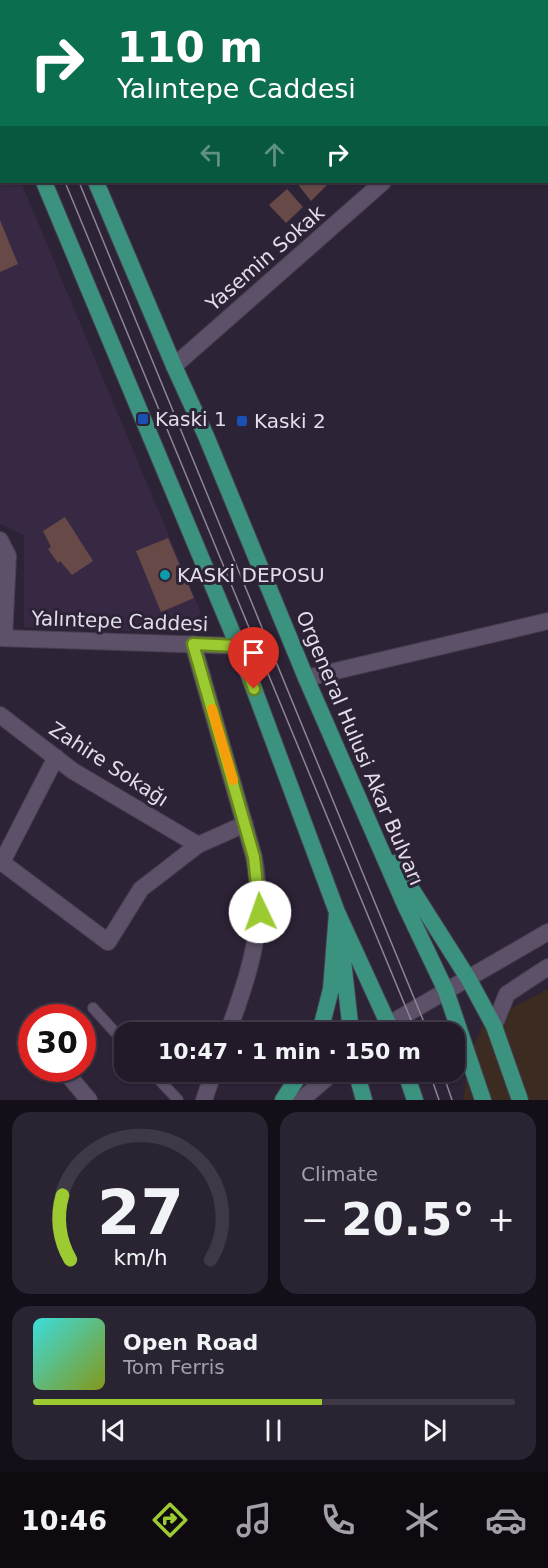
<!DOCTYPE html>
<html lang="en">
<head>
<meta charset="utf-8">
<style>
  body { margin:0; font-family:"DejaVu Sans",sans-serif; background:#2a2331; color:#f1f3f6; height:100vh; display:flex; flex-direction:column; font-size:22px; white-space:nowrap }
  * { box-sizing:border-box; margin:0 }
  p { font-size:20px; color:#a2a1a8 }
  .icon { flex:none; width:33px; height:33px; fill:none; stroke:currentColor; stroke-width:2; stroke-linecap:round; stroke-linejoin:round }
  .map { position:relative; height:1100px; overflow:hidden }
  .details { display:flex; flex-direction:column; gap:12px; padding:12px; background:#130e17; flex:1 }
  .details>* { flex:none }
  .hud { position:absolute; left:0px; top:0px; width:549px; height:183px; box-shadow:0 2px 4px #0004,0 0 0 2px #3f3846; background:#0b6e4f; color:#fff; overflow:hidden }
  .speed { position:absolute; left:18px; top:1004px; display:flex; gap:12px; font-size:30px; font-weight:700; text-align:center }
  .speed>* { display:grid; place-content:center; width:78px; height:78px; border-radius:50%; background:#221a29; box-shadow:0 2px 4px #0004,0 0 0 2px #3f3846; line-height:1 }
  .speed .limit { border:9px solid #d22; background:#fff; color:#111 }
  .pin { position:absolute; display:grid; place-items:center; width:51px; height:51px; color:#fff; margin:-62px -26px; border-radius:50% 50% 50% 0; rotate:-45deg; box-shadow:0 0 6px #0007 }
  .pin .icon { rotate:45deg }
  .me { position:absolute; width:66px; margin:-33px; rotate:357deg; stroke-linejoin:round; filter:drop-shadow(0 0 4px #0008) }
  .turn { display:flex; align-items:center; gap:21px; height:126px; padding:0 18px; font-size:27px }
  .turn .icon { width:78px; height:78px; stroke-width:2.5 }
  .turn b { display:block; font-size:42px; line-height:51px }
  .lanes { display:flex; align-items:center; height:57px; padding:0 18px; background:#0003; justify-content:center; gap:30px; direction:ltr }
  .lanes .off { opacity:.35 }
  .big { font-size:45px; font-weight:700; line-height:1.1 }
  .details .card { flex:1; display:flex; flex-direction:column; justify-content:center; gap:9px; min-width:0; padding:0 21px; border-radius:18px; background:#2a2331 }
  .details .dial { align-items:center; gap:0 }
  .dial svg { height:156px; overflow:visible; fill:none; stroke:#3f3846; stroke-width:7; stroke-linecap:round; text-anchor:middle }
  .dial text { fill:#f1f3f6; stroke:none }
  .song { display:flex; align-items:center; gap:18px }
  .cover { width:72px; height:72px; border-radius:9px; background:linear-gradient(135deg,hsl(180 70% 55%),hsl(70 70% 35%)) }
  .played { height:6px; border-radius:3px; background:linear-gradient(90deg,#9cca31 60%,#3f3846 60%) }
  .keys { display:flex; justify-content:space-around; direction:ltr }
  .heat { display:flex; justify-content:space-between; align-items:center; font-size:33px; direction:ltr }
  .details .tiles { flex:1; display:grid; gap:12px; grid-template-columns:1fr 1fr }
  .card:last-child { grid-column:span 2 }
  .trip { position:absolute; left:114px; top:1022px; width:351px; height:60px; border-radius:18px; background:#221a29; box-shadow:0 2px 4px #0004,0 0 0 2px #3f3846; font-weight:700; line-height:60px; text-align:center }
  .tabs { display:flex; height:96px; justify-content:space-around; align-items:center; background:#0e0a10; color:#a2a1a8 }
  .tabs .icon { width:42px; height:42px }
  .tabs .current { color:#9cca31 }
  .tabs b { font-size:27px; color:#f1f3f6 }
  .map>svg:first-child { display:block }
</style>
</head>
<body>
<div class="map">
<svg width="548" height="1100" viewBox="0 0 548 1100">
  <rect width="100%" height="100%" fill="#2d2337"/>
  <path fill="#372944" d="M 0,131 L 2,182 L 21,182 L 201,613 L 187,629 L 173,632 L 24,627 L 24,535 L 0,524 Z"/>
  <path fill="#3c2b21" d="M 548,989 L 548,1100 L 463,1100 L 470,1054 L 484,1022 Z"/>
  <path fill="#674a47" d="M 296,182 L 325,182 L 328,184 L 311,201 Z
    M 287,189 L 303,207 L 286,223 L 269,205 Z
    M 0,220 L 18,264 L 0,272 Z
    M 65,517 L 93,561 L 72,575 L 60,561 L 58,563 L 48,549 L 51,547 L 43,531 Z
    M 168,538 L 194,598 L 161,612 L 136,551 Z"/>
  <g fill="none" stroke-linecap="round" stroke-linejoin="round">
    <g stroke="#463e4f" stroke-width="12">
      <path id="service" d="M 93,1008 L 124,1042
        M 151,1071 L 178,1100"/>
    </g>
    <g stroke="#463e4f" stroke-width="18">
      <path id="minor" d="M 548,33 L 548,32
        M 174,366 L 383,182
        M 0,540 L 8,556 L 4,638
        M 0,638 L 238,646
        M 193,644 L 254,857 C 266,924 251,970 228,1032
        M 0,715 L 73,771 L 198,845
        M 0,861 L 108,942 L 141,889 L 198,845 L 245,824
        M 2,862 L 56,757
        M 62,1068 L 89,1100
        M 204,1100 L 214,1071"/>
    </g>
    <g stroke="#463e4f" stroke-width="18">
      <path id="tertiary" d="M 85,2 L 87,0
        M 166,2 L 168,0
        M 306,678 L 548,621
        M 301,1100 L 335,1071"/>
    </g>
    <g stroke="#463e4f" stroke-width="18">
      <path id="secondary" d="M 389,1024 L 548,932
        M 494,1026 L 507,994 L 548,967"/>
    </g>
    <g stroke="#463e4f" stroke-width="18">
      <path id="primary" d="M 21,0 L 21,2
        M 0,75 L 2,79
        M 44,182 L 238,646 L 337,912 L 392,1032
        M 96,182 L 174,366 L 206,436 L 306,678 L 405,905 L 446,991 L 483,1100
        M 395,863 L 468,978 L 494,1026 L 520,1100
        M 342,951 L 351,1032
        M 320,1032 L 331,989 L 337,913
        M 356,1071 L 364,1100
        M 405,1071 L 415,1100
        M 283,1100 L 302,1071"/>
    </g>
    <use href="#service" stroke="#5d5169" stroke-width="10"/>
    <use href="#minor" stroke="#5d5169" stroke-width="16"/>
    <use href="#tertiary" stroke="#5d5169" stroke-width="16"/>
    <use href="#secondary" stroke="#5d5169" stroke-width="16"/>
    <use href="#primary" stroke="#3b927e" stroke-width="16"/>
    <path stroke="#8d8596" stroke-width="1.5" d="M 106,2 L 108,0
      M 138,2 L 140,0
      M 65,182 L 416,1032
      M 79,182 L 428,1032
      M 429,1071 L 439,1100
      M 442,1071 L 452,1100"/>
  </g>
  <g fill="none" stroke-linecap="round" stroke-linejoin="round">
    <g stroke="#658320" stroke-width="15">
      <path id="route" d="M 254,689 L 238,646 L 193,644 L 254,857 L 260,912"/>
    </g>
    <use href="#route" stroke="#9cca31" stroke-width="10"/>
    <path stroke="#f59e0b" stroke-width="10" d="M 212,709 L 233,780"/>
  </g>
  <g fill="#1a4fb4" stroke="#2d2337" stroke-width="2">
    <rect x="137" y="413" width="12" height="12" rx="3"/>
    <rect x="236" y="415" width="12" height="12" rx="3"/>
  </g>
  <circle fill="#0f9aa8" stroke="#2d2337" stroke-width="2" cx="165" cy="575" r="6"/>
  <g text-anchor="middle" stroke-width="6" stroke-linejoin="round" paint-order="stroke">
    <g font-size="20" fill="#e3dcea" stroke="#2d2337">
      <text transform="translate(265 258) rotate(-41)" y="7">Yasemin Sokak</text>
      <text transform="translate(120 621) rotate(2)" y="7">Yalıntepe Caddesi</text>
      <text transform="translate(360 748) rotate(67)" y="7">Orgeneral Hulusi Akar Bulvarı</text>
      <text transform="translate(109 764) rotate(33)" y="7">Zahire Sokağı</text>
    </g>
    <g font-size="20" fill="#e3dcea" stroke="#2d2337" text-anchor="start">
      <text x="155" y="426">Kaski 1</text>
      <text x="254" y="428">Kaski 2</text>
      <text x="177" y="582">KASKİ DEPOSU</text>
    </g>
  </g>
</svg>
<div class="speed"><div class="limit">30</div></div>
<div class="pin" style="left:254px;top:689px;background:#d93025"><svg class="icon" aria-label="arrive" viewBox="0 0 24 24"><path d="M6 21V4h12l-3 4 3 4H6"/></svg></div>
<svg class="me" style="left:260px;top:912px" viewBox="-20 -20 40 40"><circle r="19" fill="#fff"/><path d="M0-13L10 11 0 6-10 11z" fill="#9cca31"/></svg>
<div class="trip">10:47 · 1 min · 150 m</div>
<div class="hud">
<div class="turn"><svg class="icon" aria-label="right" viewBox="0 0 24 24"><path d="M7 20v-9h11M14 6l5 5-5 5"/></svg><div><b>110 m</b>Yalıntepe Caddesi</div></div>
<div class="lanes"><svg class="icon off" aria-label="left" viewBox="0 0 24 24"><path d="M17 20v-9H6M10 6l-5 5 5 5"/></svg><svg class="icon off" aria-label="ahead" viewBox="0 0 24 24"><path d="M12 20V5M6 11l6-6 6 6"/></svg><svg class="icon" aria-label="right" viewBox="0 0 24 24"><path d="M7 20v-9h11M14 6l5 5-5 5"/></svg></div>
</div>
</div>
<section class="details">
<div class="tiles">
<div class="card dial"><svg viewBox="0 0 100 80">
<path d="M14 69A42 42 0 1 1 86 69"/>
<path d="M14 69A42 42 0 0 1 10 36" stroke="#9cca31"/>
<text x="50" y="56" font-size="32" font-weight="700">27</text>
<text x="50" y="72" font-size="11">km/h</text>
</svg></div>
<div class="card"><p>Climate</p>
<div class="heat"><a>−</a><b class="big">20.5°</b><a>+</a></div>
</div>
<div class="card">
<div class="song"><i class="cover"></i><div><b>Open Road</b><p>Tom Ferris</p></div></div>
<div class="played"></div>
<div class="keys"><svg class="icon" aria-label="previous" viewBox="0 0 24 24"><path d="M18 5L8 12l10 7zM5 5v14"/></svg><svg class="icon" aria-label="pause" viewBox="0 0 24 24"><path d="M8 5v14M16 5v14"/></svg><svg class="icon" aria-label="next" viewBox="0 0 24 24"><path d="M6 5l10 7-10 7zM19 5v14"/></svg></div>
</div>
</div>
</section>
<nav class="tabs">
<b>10:46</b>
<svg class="icon current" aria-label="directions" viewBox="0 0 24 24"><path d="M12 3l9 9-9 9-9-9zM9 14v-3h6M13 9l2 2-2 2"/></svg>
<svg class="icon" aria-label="music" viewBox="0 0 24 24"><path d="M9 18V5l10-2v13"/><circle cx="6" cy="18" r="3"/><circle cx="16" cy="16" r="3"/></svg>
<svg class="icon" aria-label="phone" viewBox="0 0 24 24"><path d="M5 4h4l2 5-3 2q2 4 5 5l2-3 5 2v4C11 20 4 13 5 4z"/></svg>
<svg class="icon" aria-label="climate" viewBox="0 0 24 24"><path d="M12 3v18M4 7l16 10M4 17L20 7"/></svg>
<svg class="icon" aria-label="car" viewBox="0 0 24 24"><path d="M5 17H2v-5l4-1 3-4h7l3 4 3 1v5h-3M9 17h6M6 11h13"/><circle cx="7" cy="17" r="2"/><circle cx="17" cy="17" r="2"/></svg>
</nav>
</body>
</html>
